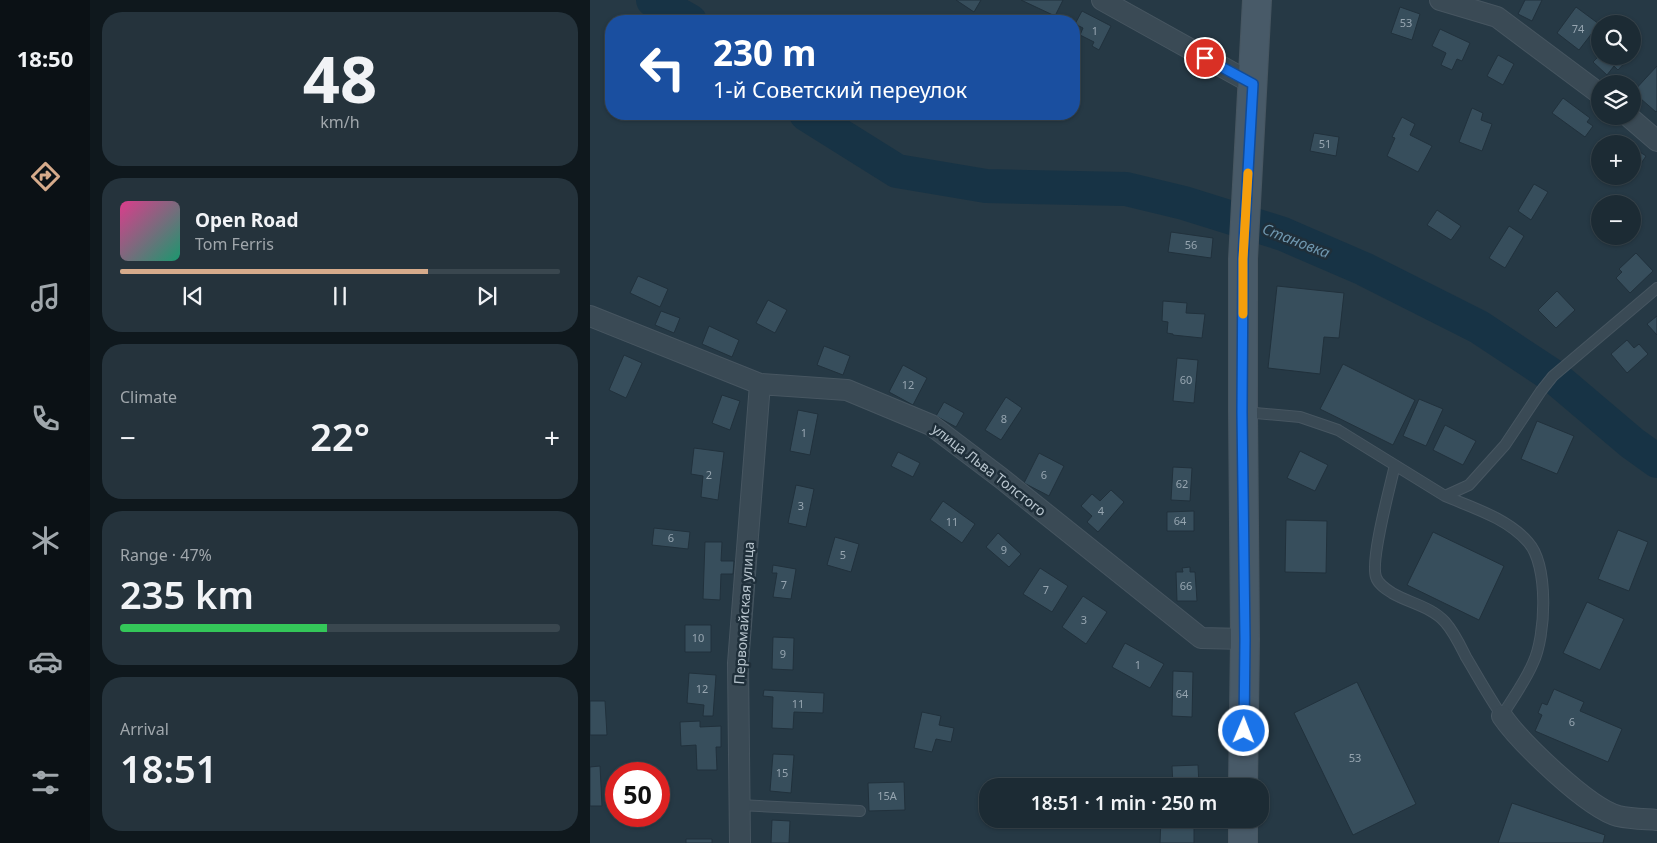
<!DOCTYPE html>
<html lang="en">
<head>
<meta charset="utf-8">
<style>
  body { margin:0; font-family:"Noto Sans",sans-serif; background:#25333c; color:#f1f3f6; height:100vh; display:flex; flex-direction:column; font-size:19px; white-space:nowrap }
  * { box-sizing:border-box; margin:0 }
  p { font-size:16px; color:#a0a7ac }
  .icon { flex:none; width:28px; height:28px; fill:none; stroke:currentColor; stroke-width:2; stroke-linecap:round; stroke-linejoin:round }
  .map { position:relative; flex:1; overflow:hidden }
  .drawer { display:flex; flex-direction:column; gap:12px; padding:12px; background:#0f181d; width:500px }
  .drawer>* { flex:none }
  .top-card { position:absolute; left:15px; top:15px; width:475px; height:105px; border-radius:20px; box-shadow:0 1px 4px #0004,0 0 0 1px #3a474f; background:#1a4fa0; color:#fff; overflow:hidden }
  .fabs { position:absolute; left:1001px; top:15px; display:grid; gap:10px }
  .fabs a { display:grid; place-items:center; width:50px; height:50px; border-radius:50%; background:#1c2b34; box-shadow:0 1px 4px #0004,0 0 0 1px #3a474f; font-size:25px }
  .speed { position:absolute; left:15px; top:762px; display:flex; gap:10px; font-size:25px; font-weight:700; text-align:center }
  .speed>* { display:grid; place-content:center; width:65px; height:65px; border-radius:50%; background:#1c2b34; box-shadow:0 1px 4px #0004,0 0 0 1px #3a474f; line-height:1 }
  .speed .limit { border:8px solid #d22; background:#fff; color:#111 }
  .pin { position:absolute; display:grid; place-items:center; width:42px; height:42px; color:#fff; margin:-21px; border:2px solid #fff; border-radius:50%; box-shadow:0 1px 5px #0007 }
  .me { position:absolute; width:55px; margin:-28px; rotate:1deg; stroke-linejoin:round; filter:drop-shadow(0 0 4px #0008) }
  .turn { display:flex; align-items:center; gap:18px; height:105px; padding:0 25px; font-size:22px }
  .turn .icon { width:65px; height:65px; stroke-width:2.5 }
  .turn b { display:block; font-size:35px; line-height:42px }
  .big { font-size:38px; font-weight:600; line-height:1.1 }
  .drawer .card { flex:1; display:flex; flex-direction:column; justify-content:center; gap:8px; min-width:0; padding:0 18px; border-radius:20px; background:#25333c }
  .drawer .dial { align-items:center; gap:0 }
  .dial b { font-size:65px; line-height:1 }
  .song { display:flex; align-items:center; gap:15px }
  .cover { width:60px; height:60px; border-radius:8px; background:linear-gradient(135deg,hsl(330 70% 55%),hsl(160 70% 35%)) }
  .played { height:5px; border-radius:2px; background:linear-gradient(90deg,#d6ab8b 70%,#3a474f 70%) }
  .keys { display:flex; justify-content:space-around; direction:ltr }
  .heat { display:flex; justify-content:space-between; align-items:center; font-size:28px; direction:ltr }
  .charge { height:8px; border-radius:4px; background:linear-gradient(90deg,#34c759 47%,#3a474f 0) }
  .trip { position:absolute; left:389px; top:778px; width:290px; height:50px; border-radius:20px; background:#1c2b34; box-shadow:0 1px 4px #0004,0 0 0 1px #3a474f; font-weight:600; line-height:50px; text-align:center }
  main { display:flex; flex:1; min-height:0 }
  .tab-bar { display:flex; flex-direction:column; width:90px; justify-content:space-around; align-items:center; background:#0b1115; color:#a0a7ac }
  .tab-bar .icon { width:35px; height:35px }
  .tab-bar .active { color:#d6ab8b }
  .tab-bar b { font-size:22px; color:#f1f3f6 }
  .map>svg:first-child { display:block }
</style>
</head>
<body>
<main>
<nav class="tab-bar">
<b>18:50</b>
<svg class="icon active" aria-label="directions" viewBox="0 0 24 24"><path d="M12 3l9 9-9 9-9-9zM9 14v-3h6M13 9l2 2-2 2"/></svg>
<svg class="icon" aria-label="music" viewBox="0 0 24 24"><path d="M9 18V5l10-2v13"/><circle cx="6" cy="18" r="3"/><circle cx="16" cy="16" r="3"/></svg>
<svg class="icon" aria-label="phone" viewBox="0 0 24 24"><path d="M5 4h4l2 5-3 2q2 4 5 5l2-3 5 2v4C11 20 4 13 5 4z"/></svg>
<svg class="icon" aria-label="climate" viewBox="0 0 24 24"><path d="M12 3v18M4 7l16 10M4 17L20 7"/></svg>
<svg class="icon" aria-label="car" viewBox="0 0 24 24"><path d="M5 17H2v-5l4-1 3-4h7l3 4 3 1v5h-3M9 17h6M6 11h13"/><circle cx="7" cy="17" r="2"/><circle cx="17" cy="17" r="2"/></svg>
<svg class="icon" aria-label="filters" viewBox="0 0 24 24"><path d="M4 7h16M4 17h16"/><circle cx="9" cy="7" r="2"/><circle cx="15" cy="17" r="2"/></svg>
</nav>
<section class="drawer">
<div class="card dial"><b>48</b><p>km/h</p></div>
<div class="card">
<div class="song"><i class="cover"></i><div><b>Open Road</b><p>Tom Ferris</p></div></div>
<div class="played"></div>
<div class="keys"><svg class="icon" aria-label="previous" viewBox="0 0 24 24"><path d="M18 5L8 12l10 7zM5 5v14"/></svg><svg class="icon" aria-label="pause" viewBox="0 0 24 24"><path d="M8 5v14M16 5v14"/></svg><svg class="icon" aria-label="next" viewBox="0 0 24 24"><path d="M6 5l10 7-10 7zM19 5v14"/></svg></div>
</div>
<div class="card"><p>Climate</p>
<div class="heat"><a>−</a><b class="big">22°</b><a>+</a></div>
</div>
<div class="card"><p>Range · 47%</p><b class="big">235 km</b><div class="charge"></div></div>
<div class="card"><p>Arrival</p><b class="big">18:51</b></div>
</section>
<div class="map">
<svg width="1067" height="843" viewBox="0 0 1067 843">
  <rect width="100%" height="100%" fill="#263945"/>
  <g fill="none" stroke-linecap="round" stroke-linejoin="round">
    <path stroke="#173345" stroke-width="34" d="M 63,0 L 100,21
      M 216,114 L 307,171 L 396,186 L 536,189 L 594,203 L 693,234 L 774,269 L 889,327 L 963,376 L 1042,443 L 1067,461"/>
  </g>
  <path fill="#374e5c" stroke="#21313c" d="M 366,0 L 391,0 L 384,12 Z
    M 431,0 L 473,0 L 465,16 Z
    M 935,0 L 952,0 L 942,21 L 928,14 Z
    M 810,7 L 830,14 L 822,40 L 801,33 Z
    M 986,7 L 1009,24 L 989,50 L 967,33 Z
    M 492,11 L 521,26 L 509,50 L 502,46 L 504,42 L 490,35 L 493,28 L 485,24 Z
    M 850,29 L 880,43 L 872,61 L 867,59 L 862,70 L 851,65 L 856,53 L 842,46 Z
    M 908,55 L 924,64 L 913,85 L 897,76 Z
    M 1010,55 L 1010,56 L 1035,56 L 1038,59 L 1028,70 L 1024,66 L 1017,75 L 1003,62 Z
    M 1067,66 L 1067,111 L 1066,112 L 1043,92 Z
    M 973,98 L 1000,118 L 997,122 L 1003,126 L 995,137 L 962,113 Z
    M 882,108 L 893,113 L 891,120 L 902,124 L 892,151 L 869,142 Z
    M 812,117 L 825,124 L 820,135 L 842,146 L 828,172 L 797,156 L 805,138 L 802,137 Z
    M 724,133 L 749,137 L 746,156 L 720,151 Z
    M 1026,136 L 1038,144 L 1021,144 Z
    M 1042,147 L 1056,156 L 1046,171 L 1042,169 Z
    M 944,184 L 958,192 L 941,220 L 928,211 Z
    M 847,210 L 871,226 L 861,240 L 837,225 Z
    M 919,226 L 934,236 L 915,268 L 899,258 Z
    M 581,232 L 623,238 L 621,258 L 578,252 Z
    M 1046,253 L 1063,271 L 1040,293 L 1026,278 L 1032,272 L 1029,269 Z
    M 48,276 L 78,289 L 70,307 L 40,293 Z
    M 687,286 L 754,293 L 749,338 L 734,337 L 730,374 L 678,368 Z
    M 967,291 L 985,310 L 966,328 L 948,310 Z
    M 178,300 L 197,310 L 185,333 L 166,323 Z
    M 573,301 L 597,303 L 596,313 L 615,314 L 612,338 L 583,335 L 583,334 L 577,333 L 578,322 L 572,321 Z
    M 71,311 L 90,318 L 84,333 L 65,325 Z
    M 1067,316 L 1067,335 L 1057,324 Z
    M 119,326 L 149,340 L 142,357 L 112,344 Z
    M 1037,340 L 1044,348 L 1049,344 L 1058,354 L 1037,373 L 1021,354 Z
    M 234,346 L 260,356 L 253,375 L 227,365 Z
    M 34,355 L 52,363 L 36,398 L 19,390 Z
    M 587,358 L 608,360 L 604,403 L 583,401 Z
    M 753,364 L 825,400 L 803,445 L 730,409 Z
    M 313,365 L 337,378 L 323,405 L 299,392 Z
    M 132,395 L 150,401 L 140,430 L 122,423 Z
    M 416,397 L 432,408 L 411,440 L 395,430 Z
    M 829,399 L 853,409 L 836,446 L 813,436 Z
    M 354,402 L 374,413 L 366,427 L 346,416 Z
    M 208,410 L 228,414 L 220,455 L 200,451 Z
    M 947,421 L 984,436 L 967,474 L 931,459 Z
    M 855,425 L 886,441 L 873,465 L 843,450 Z
    M 104,448 L 134,452 L 128,500 L 111,497 L 113,476 L 101,474 Z
    M 710,451 L 738,465 L 725,491 L 697,478 Z
    M 308,452 L 330,463 L 323,477 L 301,466 Z
    M 449,453 L 474,466 L 459,496 L 434,483 Z
    M 583,467 L 602,468 L 600,501 L 581,500 Z
    M 206,485 L 224,489 L 216,527 L 198,523 Z
    M 521,490 L 534,502 L 508,532 L 497,522 L 502,516 L 491,506 L 502,494 L 510,501 Z
    M 353,501 L 385,524 L 372,543 L 340,520 Z
    M 604,511 L 604,531 L 577,531 L 577,512 Z
    M 696,520 L 737,521 L 736,573 L 695,572 Z
    M 64,528 L 100,532 L 98,549 L 62,545 Z
    M 1028,530 L 1058,542 L 1039,591 L 1008,579 Z
    M 843,532 L 914,566 L 889,620 L 817,585 Z
    M 408,533 L 431,554 L 419,567 L 396,547 Z
    M 245,537 L 269,544 L 261,572 L 237,565 Z
    M 115,542 L 132,542 L 131,561 L 144,561 L 143,574 L 131,574 L 130,600 L 113,599 Z
    M 183,565 L 206,569 L 201,599 L 183,597 L 187,573 L 182,573 Z
    M 600,567 L 600,572 L 605,572 L 607,601 L 587,601 L 586,572 L 593,572 L 592,568 Z
    M 450,568 L 478,586 L 462,612 L 433,594 Z
    M 493,596 L 517,612 L 496,644 L 472,627 Z
    M 997,602 L 1034,619 L 1010,670 L 973,653 Z
    M 95,625 L 121,625 L 121,652 L 95,652 Z
    M 183,637 L 204,638 L 203,670 L 182,669 Z
    M 535,643 L 574,664 L 560,688 L 522,667 Z
    M 583,671 L 603,672 L 602,717 L 582,716 Z
    M 99,673 L 126,675 L 123,716 L 113,716 L 114,705 L 97,703 Z
    M 767,682 L 826,804 L 763,835 L 704,713 Z
    M 964,689 L 994,702 L 990,711 L 1032,729 L 1018,762 L 945,731 L 952,715 L 948,713 L 952,703 L 957,705 Z
    M 174,690 L 234,693 L 233,713 L 204,712 L 203,729 L 182,728 L 183,697 L 173,696 Z
    M 0,701 L 15,701 L 17,735 L 0,735 Z
    M 332,712 L 351,716 L 349,725 L 364,728 L 361,742 L 346,739 L 342,752 L 324,748 Z
    M 110,721 L 110,727 L 131,726 L 131,747 L 126,747 L 127,770 L 107,770 L 106,745 L 91,746 L 90,722 Z
    M 183,754 L 204,755 L 201,793 L 180,791 Z
    M 608,765 L 609,786 L 583,786 L 582,766 Z
    M 10,766 L 12,806 L 0,806 L 0,767 Z
    M 314,782 L 315,810 L 279,811 L 278,783 Z
    M 69,785 L 73,786 L 72,812 L 69,812 Z
    M 922,803 L 1015,835 L 1013,843 L 908,843 Z
    M 571,819 L 604,819 L 604,843 L 570,843 Z
    M 182,820 L 200,821 L 199,843 L 181,843 Z
    M 96,839 L 122,839 L 122,843 L 96,843 Z"/>
  <g fill="none" stroke-linecap="round" stroke-linejoin="round">
    <g stroke="#475661" stroke-width="12">
      <path id="service" d="M 654,412 L 710,417 L 748,430 L 855,496 L 879,485 L 915,445 L 951,391 L 963,376 L 1067,288
        M 805,465 C 800,487 780,560 786,577 C 788,584 796,589 802,593 C 819,603 842,607 855,622 C 864,632 870,645 876,657 C 888,677 899,697 912,716 C 922,699 935,682 943,663 C 956,636 959,565 938,542 C 917,518 883,508 855,496
        M 149,805 L 270,811"/>
    </g>
    <g stroke="#475661" stroke-width="22">
      <path id="minor" d="M 512,0 L 663,84
        M 850,0 L 907,17 L 1010,94
        M 1038,116 L 1067,141
        M 0,316 L 170,384 L 257,390 L 341,425 L 411,478 L 611,638 L 655,639
        M 912,716 C 930,742 998,808 1028,816 C 1041,819 1055,819 1067,820
        M 150,843 L 148,663 L 170,384"/>
    </g>
    <g stroke="#475661" stroke-width="30">
      <path id="secondary" d="M 653,786 L 655,639 L 653,412 L 653,259 L 667,0
        M 653,843 L 653,819"/>
    </g>
    <use href="#service" stroke="#3a4a55" stroke-width="10"/>
    <use href="#minor" stroke="#3a4a55" stroke-width="20"/>
    <use href="#secondary" stroke="#485a68" stroke-width="28"/>
  </g>
  <g fill="none" stroke-linecap="round" stroke-linejoin="round">
    <g stroke="#114b97" stroke-width="12">
      <path id="route" d="M 615,58 L 663,84 L 653,259 L 652,412 L 655,639 L 654,731"/>
    </g>
    <use href="#route" stroke="#1a73e8" stroke-width="9"/>
    <path stroke="#f59e0b" stroke-width="9" d="M 653,314 L 653,259 L 658,173"/>
  </g>
  <g text-anchor="middle" stroke-width="5" stroke-linejoin="round" paint-order="stroke">
    <g font-size="11" fill="#96a5b0">
      <text x="816" y="27">53</text>
      <text x="988" y="33">74</text>
      <text x="505" y="35">1</text>
      <text x="735" y="148">51</text>
      <text x="601" y="249">56</text>
      <text x="596" y="384">60</text>
      <text x="318" y="389">12</text>
      <text x="414" y="423">8</text>
      <text x="214" y="437">1</text>
      <text x="119" y="479">2</text>
      <text x="454" y="479">6</text>
      <text x="592" y="488">62</text>
      <text x="211" y="510">3</text>
      <text x="511" y="515">4</text>
      <text x="590" y="525">64</text>
      <text x="362" y="526">11</text>
      <text x="81" y="542">6</text>
      <text x="414" y="554">9</text>
      <text x="253" y="559">5</text>
      <text x="194" y="589">7</text>
      <text x="596" y="590">66</text>
      <text x="456" y="594">7</text>
      <text x="494" y="624">3</text>
      <text x="108" y="642">10</text>
      <text x="193" y="658">9</text>
      <text x="548" y="669">1</text>
      <text x="112" y="693">12</text>
      <text x="592" y="698">64</text>
      <text x="208" y="708">11</text>
      <text x="982" y="726">6</text>
      <text x="765" y="762">53</text>
      <text x="192" y="777">15</text>
      <text x="297" y="800">15А</text>
    </g>
    <g font-size="14" fill="#b8c5ce" stroke="#1f2f3a">
      <text transform="translate(399 470) rotate(38)" y="5">улица Льва Толстого</text>
      <text transform="translate(154 613) rotate(-86)" y="5">Первомайская улица</text>
    </g>
    <g font-size="15" font-style="italic" fill="#6f97af" stroke="#1f2f3a">
      <text transform="translate(706 241) rotate(21)" y="5">Становка</text>
    </g>
  </g>
</svg>
<div class="fabs">
<a><svg class="icon" aria-label="search" viewBox="0 0 24 24"><circle cx="10" cy="10" r="6"/><path d="M15 15l6 6"/></svg></a>
<a><svg class="icon" aria-label="layers" viewBox="0 0 24 24"><path d="M12 4l9 5-9 5-9-5zM3 14l9 5 9-5"/></svg></a>
<a>+</a>
<a>−</a>
</div>
<div class="speed"><div class="limit">50</div></div>
<div class="pin" style="left:615px;top:58px;background:#d93025"><svg class="icon" aria-label="arrive" viewBox="0 0 24 24"><path d="M6 21V4h12l-3 4 3 4H6"/></svg></div>
<svg class="me" style="left:654px;top:731px" viewBox="-20 -20 40 40"><circle r="17" fill="#1a73e8" stroke="#fff" stroke-width="3"/><path d="M0-11L8 9 0 5-8 9z" fill="#fff"/></svg>
<div class="trip">18:51 · 1 min · 250 m</div>
<div class="top-card">
<div class="turn"><svg class="icon" aria-label="left" viewBox="0 0 24 24"><path d="M17 20v-9H6M10 6l-5 5 5 5"/></svg><div><b>230 m</b>1-й Советский переулок</div></div>
</div>
</div>
</main>
</body>
</html>
